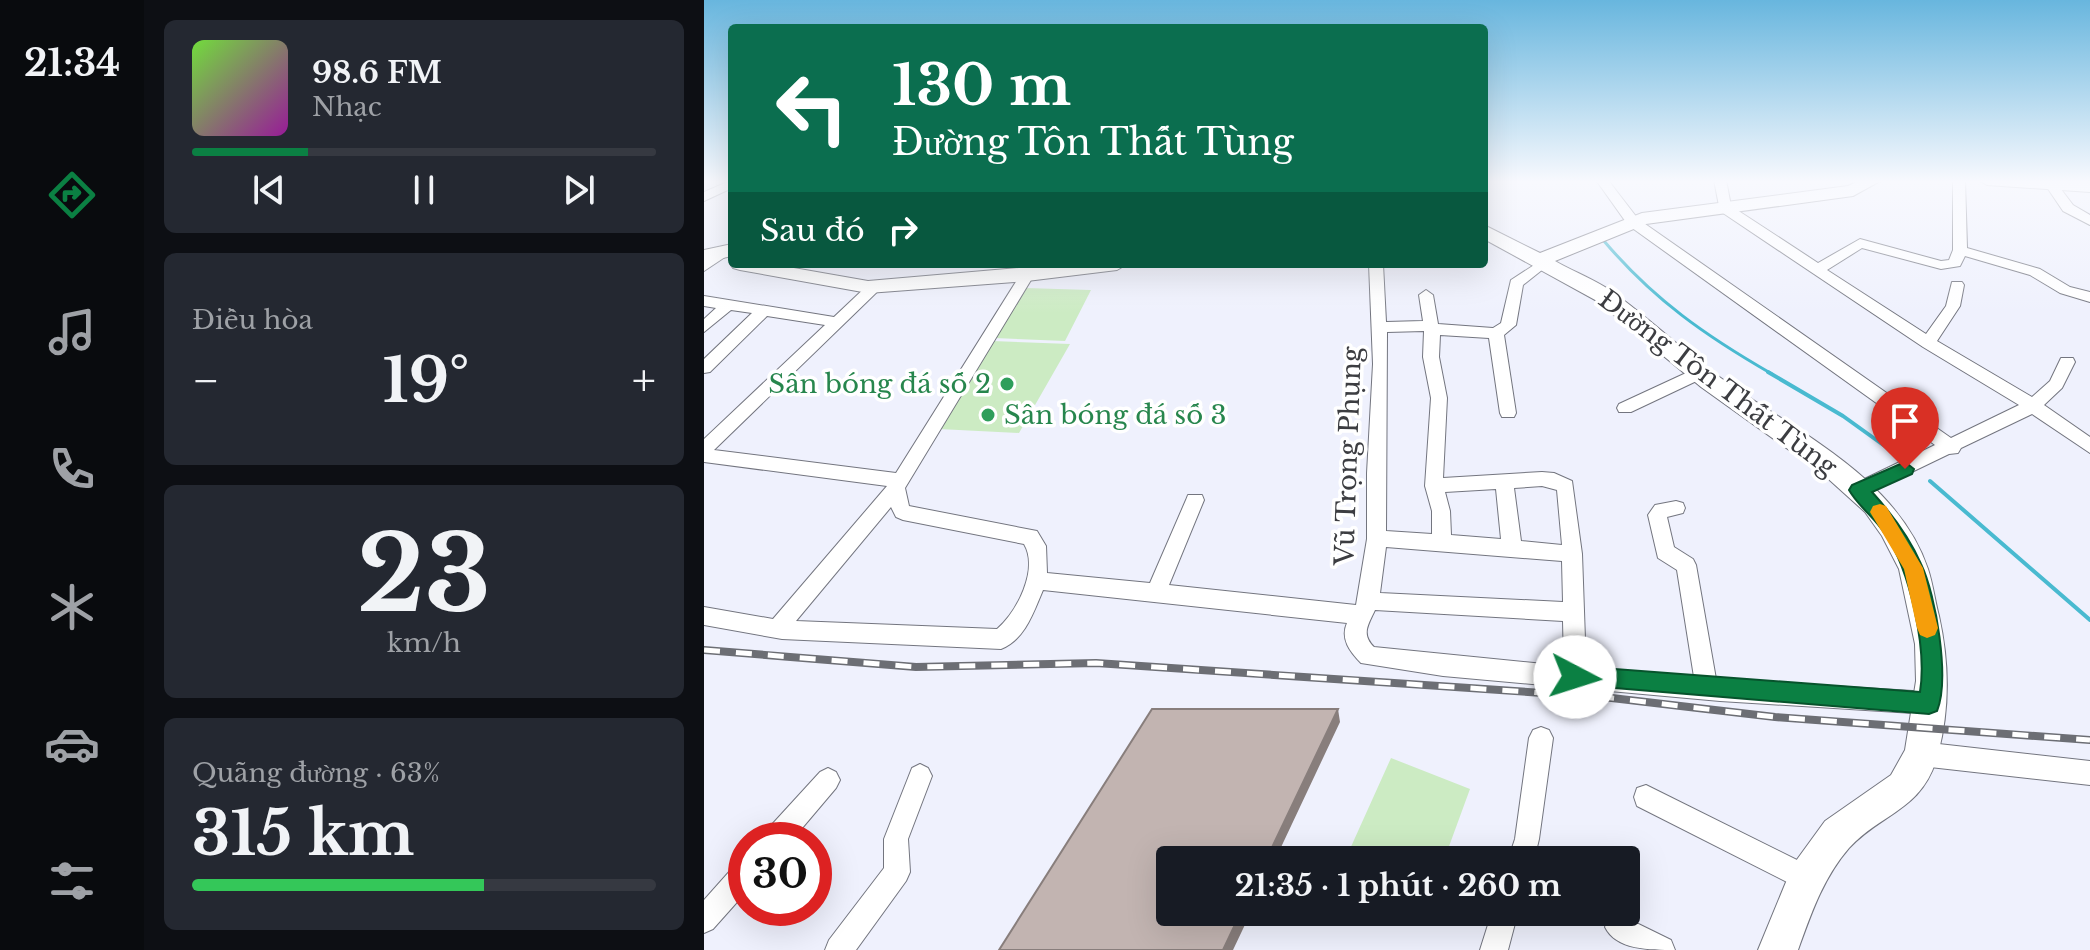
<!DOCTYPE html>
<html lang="vi">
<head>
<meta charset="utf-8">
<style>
  body { margin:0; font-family:"Libre Baskerville",serif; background:#242831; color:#f1f3f6; height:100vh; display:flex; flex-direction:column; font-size:30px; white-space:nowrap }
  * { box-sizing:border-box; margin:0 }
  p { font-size:26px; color:#9ea1a6 }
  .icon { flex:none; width:44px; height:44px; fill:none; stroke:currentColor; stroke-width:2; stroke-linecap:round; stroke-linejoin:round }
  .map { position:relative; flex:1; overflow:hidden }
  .side { display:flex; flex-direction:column; gap:20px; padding:20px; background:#0d0f14; width:560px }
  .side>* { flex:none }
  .top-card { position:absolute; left:24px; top:24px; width:760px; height:244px; border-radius:8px; box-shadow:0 8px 32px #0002; background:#0b6e4f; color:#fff; overflow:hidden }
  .speed { position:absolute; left:24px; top:822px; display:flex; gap:16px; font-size:40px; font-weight:700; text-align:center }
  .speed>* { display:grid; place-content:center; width:104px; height:104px; border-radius:50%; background:#171b24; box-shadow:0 8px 32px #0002; line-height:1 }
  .speed .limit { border:12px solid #d22; background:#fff; color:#111 }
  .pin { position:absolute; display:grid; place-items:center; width:68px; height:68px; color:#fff; margin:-82px -34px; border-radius:50% 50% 50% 0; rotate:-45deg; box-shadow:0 0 8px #0007 }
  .pin .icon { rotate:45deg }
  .me { position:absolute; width:88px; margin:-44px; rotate:95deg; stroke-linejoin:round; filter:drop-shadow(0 0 6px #0008) }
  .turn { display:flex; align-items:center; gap:28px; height:168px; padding:0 32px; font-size:36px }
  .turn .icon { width:104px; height:104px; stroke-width:2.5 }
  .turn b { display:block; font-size:56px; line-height:68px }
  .then { display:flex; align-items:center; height:76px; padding:0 32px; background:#0003; gap:16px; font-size:30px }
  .big { font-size:60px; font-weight:700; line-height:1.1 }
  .side .card { flex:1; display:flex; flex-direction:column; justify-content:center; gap:12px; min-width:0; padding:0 28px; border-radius:12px; background:#242831 }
  .side .dial { align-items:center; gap:0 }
  .dial b { font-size:104px; line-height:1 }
  .song { display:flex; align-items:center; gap:24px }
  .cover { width:96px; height:96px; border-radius:12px; background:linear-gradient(135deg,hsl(100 70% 55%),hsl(300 70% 35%)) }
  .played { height:8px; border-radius:4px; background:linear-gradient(90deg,#0b8043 25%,#363941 25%) }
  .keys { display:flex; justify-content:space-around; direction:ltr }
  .heat { display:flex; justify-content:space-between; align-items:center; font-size:44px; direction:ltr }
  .charge { height:12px; border-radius:6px; background:linear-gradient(90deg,#34c759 63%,#363941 0) }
  .trip { position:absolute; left:452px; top:846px; width:484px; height:80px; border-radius:8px; background:#171b24; box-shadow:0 8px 32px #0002; font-weight:700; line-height:80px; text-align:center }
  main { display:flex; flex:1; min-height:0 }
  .menu { display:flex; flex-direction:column; width:144px; justify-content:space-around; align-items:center; background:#090b0e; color:#9ea1a6 }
  .menu .icon { width:56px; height:56px }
  .menu .active { color:#0b8043 }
  .menu b { font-size:36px; color:#f1f3f6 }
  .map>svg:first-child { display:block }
</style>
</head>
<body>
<main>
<nav class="menu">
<b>21:34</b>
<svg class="icon active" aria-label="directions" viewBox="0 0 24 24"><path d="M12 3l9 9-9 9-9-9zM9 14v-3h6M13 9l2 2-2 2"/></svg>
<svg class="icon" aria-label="music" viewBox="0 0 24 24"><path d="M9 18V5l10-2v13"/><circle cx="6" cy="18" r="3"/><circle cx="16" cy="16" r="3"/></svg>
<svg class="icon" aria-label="phone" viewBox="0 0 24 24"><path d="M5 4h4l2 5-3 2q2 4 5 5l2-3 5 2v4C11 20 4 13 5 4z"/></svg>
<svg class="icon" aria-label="climate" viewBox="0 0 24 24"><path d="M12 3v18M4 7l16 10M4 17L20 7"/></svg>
<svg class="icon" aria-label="car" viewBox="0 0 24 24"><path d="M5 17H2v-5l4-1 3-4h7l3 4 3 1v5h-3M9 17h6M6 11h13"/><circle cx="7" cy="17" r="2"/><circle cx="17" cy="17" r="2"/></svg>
<svg class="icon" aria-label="filters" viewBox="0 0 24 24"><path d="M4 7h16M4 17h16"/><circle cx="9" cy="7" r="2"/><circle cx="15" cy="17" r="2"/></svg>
</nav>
<section class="side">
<div class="card">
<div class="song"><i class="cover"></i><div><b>98.6 FM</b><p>Nhạc</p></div></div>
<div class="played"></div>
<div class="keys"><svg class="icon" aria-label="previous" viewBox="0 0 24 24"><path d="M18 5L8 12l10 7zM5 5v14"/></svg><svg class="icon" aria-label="pause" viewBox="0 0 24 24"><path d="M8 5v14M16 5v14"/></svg><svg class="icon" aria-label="next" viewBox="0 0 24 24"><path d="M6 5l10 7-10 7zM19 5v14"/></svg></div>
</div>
<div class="card"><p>Điều hòa</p>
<div class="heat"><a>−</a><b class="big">19°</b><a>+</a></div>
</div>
<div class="card dial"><b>23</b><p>km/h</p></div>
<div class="card"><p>Quãng đường · 63%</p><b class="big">315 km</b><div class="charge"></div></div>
</section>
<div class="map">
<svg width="1386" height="950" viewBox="0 0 1386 950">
  <rect width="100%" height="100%" fill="#eff1fd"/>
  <path fill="#ccebc3" d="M 321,288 L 387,290 L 361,341 L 290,338 Z
    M 288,341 L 366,344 L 315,433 L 235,429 Z
    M 687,758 L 766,789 L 740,860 L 641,860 Z"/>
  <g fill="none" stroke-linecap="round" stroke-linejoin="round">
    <path stroke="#49bad0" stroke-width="3" d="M 900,241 C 950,300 1002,336 1068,374"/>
    <path stroke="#49bad0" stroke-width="4" d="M 1064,372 L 1139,416 L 1203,462
      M 1226,481 L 1386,620"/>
    <g stroke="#73757f" stroke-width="2">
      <path id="street" d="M 28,180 L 28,188 L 0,201 L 0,192 Z
        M 892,180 L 904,180 L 934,219 L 1247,438 L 1315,405 L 1219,347 L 1016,211 L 1010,180 L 1022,180 L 1027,206 L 1114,263 L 1156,239 L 1237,261 L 1245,260 L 1249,250 L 1249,180 L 1261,180 L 1263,248 L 1336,269 L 1366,287 L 1386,292 L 1386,302 L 1356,293 L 1326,275 L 1261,256 L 1256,266 L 1237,269 L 1158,248 L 1123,270 L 1222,334 L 1242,306 L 1248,282 L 1258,282 L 1260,285 L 1256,306 L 1233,341 L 1328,397 L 1346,381 L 1357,358 L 1369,358 L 1371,362 L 1358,388 L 1340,405 L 1386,437 L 1386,453 L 1328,414 L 1257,448 L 1254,453 L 1245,454 L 1160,495 L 1148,495 L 1145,490 L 1148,485 L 1231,445 L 924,225 Z
        M 1338,180 L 1350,180 L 1369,205 L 1386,215 L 1386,225 L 1359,211 Z
        M 16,250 L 21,251 L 21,257 L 0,271 L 0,260 Z
        M 841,258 L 848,262 L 819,285 L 812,325 L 800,335 L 812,413 L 810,417 L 798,417 L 796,413 L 785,338 L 736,335 L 735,357 L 743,398 L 739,478 L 838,472 L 850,473 L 868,481 L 878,554 L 882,668 L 990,677 L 973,570 L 954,558 L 944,515 L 951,505 L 972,501 L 979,503 L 981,508 L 979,513 L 963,517 L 970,547 L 989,559 L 992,565 L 1012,679 L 1225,692 L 1233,695 L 1236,703 L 1233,711 L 1225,714 L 1016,701 L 739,676 L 657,663 C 646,652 636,639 643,623 L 339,590 C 330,611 321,640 297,649 L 78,639 L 0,625 L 0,607 L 69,619 L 183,486 L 0,462 L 0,439 L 121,325 L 63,316 L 6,372 L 0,373 L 0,359 L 48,313 L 27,310 L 0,332 L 0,319 L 12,308 L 0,306 L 0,296 L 130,317 L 166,283 L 176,283 L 176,289 L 10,450 L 192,473 L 318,272 L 328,272 L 330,275 L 201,488 L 205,506 L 333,531 L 342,546 L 343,573 L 446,583 L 482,500 L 484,495 L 498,495 L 500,500 L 465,585 L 652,605 L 663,539 L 663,473 L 669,364 L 665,264 L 679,264 L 682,322 L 719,321 L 715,295 L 722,290 L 729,295 L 734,324 L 789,328 L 797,323 L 807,280 ZM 720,331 L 719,357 L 727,398 L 721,486 L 728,511 L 728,534 L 682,531 L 683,332 ZM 838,486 L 853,490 L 858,545 L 817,541 L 810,488 ZM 792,489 L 797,539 L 747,535 L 746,511 L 741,492 ZM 187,507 L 192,517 L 199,520 L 320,544 C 335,569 313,612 293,629 L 92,621 ZM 682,547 L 858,561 L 859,602 L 676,593 ZM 671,610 L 859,621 L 860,666 L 670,647 C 657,634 664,625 671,610 Z
        M 995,367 L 1003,373 L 1001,377 L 927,412 L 915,412 L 913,408 L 915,404 Z
        M 837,727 L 845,730 L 849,738 L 835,839 L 830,860 L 804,860 L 811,839 L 825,738 L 829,730 Z
        M 1217,742 L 1386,761 L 1386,785 L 1217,766 L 1209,762 L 1205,754 L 1209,746 Z
        M 216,764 L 224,768 L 228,776 L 204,839 L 206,872 L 202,881 L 152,950 L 121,950 L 125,940 L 180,868 L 180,839 L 208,768 Z
        M 124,768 L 132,772 L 136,780 L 132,788 L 88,840 L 59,840 L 62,831 L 116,772 Z
        M 942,785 L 1111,869 L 1115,878 L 1111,887 L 1102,891 L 1093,887 L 933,806 L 930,797 L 933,788 Z
        M 42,859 L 42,892 L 9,929 L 0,933 L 0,900 L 33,863 Z
        M 788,912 L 814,912 L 804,950 L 776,950 Z
        M 914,914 L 967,940 L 971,950 C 946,950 912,950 901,927 L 905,918 Z"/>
    </g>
    <g stroke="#73757f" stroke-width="2">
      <path id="secondary" d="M 1157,180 L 1178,180 L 1149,196 L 942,224 L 851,261 C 870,272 892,280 910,293 C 946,319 978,350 1014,376 C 1088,430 1192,475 1224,569 C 1229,584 1231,601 1235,616 C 1245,661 1246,709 1234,754 C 1219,811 1178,812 1145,848 C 1119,878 1107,914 1094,950 L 1054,950 L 1089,865 L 1121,821 L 1187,775 L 1201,750 L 1212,681 L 1211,644 L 1195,569 L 1178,536 L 1161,512 L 1120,475 L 997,387 L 893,301 L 780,239 L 780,225 L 836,253 L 938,213 L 1144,186 Z
        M 1274,180 L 1386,182 L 1386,192 L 1283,185 Z
        M 28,261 L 28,264 L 67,264 L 164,281 L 362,264 L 423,264 L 413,270 L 323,281 L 164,293 L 36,270 L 29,268 L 26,264 Z"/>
    </g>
    <g stroke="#73757f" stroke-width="2">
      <path id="primary" d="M 28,244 L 28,256 L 0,262 L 0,250 Z"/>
    </g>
    <use href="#street" fill="#fff" fill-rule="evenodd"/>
    <use href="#secondary" fill="#fff" fill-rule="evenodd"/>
    <use href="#primary" fill="#fff" fill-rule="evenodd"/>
    <g stroke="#6c6e74" stroke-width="8">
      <path id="rail" d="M 0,650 L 212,667 L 392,663 L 899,697 L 1071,717 L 1386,740"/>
    </g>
    <use href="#rail" stroke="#fff" stroke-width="5" stroke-dasharray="16" stroke-linecap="butt"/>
  </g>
  <path fill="#887e7c" d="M 634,709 L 636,722 L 571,860 L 562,860 Z
    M 537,912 L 547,912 L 529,950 L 519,950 Z"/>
  <path fill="#c2b4b1" stroke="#887e7c" stroke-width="2" d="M 448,709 L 634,709 L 562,860 L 466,860 L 466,912 L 537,912 L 519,950 L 295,950 Z"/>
  <linearGradient id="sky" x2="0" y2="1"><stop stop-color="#68b6de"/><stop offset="0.58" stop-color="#f8f9fe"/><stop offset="1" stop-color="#f8f9fe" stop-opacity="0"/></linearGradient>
  <rect width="1386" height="313" fill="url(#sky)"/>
  <path fill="#0b8043" stroke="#07532c" stroke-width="2" d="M 1201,462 L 1210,469 L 1208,474 L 1168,492 C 1188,514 1205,536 1217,564 C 1232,595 1246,679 1233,711 L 1225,714 L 863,684 L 860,677 L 863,669 L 871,666 L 1216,692 C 1223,648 1206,570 1181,534 C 1171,518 1154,506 1145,490 L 1148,485 Z"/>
  <path fill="#f59e0b" d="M 1176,504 L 1182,506 L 1219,568 L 1234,628 L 1231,635 L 1223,638 L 1216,635 L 1213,628 L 1200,569 L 1166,512 L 1169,506 Z"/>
  <g fill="#2e9e5b" stroke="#fff" stroke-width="3">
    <circle cx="303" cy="384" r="8"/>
    <circle cx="284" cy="415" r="8"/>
  </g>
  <g text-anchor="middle" stroke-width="7" stroke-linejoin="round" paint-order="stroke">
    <g font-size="26" fill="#3c3d41" stroke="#fff">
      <text transform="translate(1014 383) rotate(37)" y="9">Đường Tôn Thất Tùng</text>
      <text transform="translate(644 456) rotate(-88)" y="9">Vũ Trọng Phụng</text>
    </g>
    <g font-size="26" fill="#27864d" stroke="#fff" text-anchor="end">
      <text x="287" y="393">Sân bóng đá số 2</text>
      <text x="300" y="424" text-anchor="start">Sân bóng đá số 3</text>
    </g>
  </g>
</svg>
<div class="speed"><div class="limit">30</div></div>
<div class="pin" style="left:1201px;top:469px;background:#d93025"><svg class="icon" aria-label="arrive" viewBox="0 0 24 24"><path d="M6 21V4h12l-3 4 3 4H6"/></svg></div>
<svg class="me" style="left:871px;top:677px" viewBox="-20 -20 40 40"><circle r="19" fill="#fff"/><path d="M0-13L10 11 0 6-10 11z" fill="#0b8043"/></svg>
<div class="trip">21:35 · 1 phút · 260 m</div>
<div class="top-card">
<div class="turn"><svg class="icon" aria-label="left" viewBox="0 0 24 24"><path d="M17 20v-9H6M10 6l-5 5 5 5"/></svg><div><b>130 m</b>Đường Tôn Thất Tùng</div></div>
<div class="then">Sau đó<svg class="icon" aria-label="right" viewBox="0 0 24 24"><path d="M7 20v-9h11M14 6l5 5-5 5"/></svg></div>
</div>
</div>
</main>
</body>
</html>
